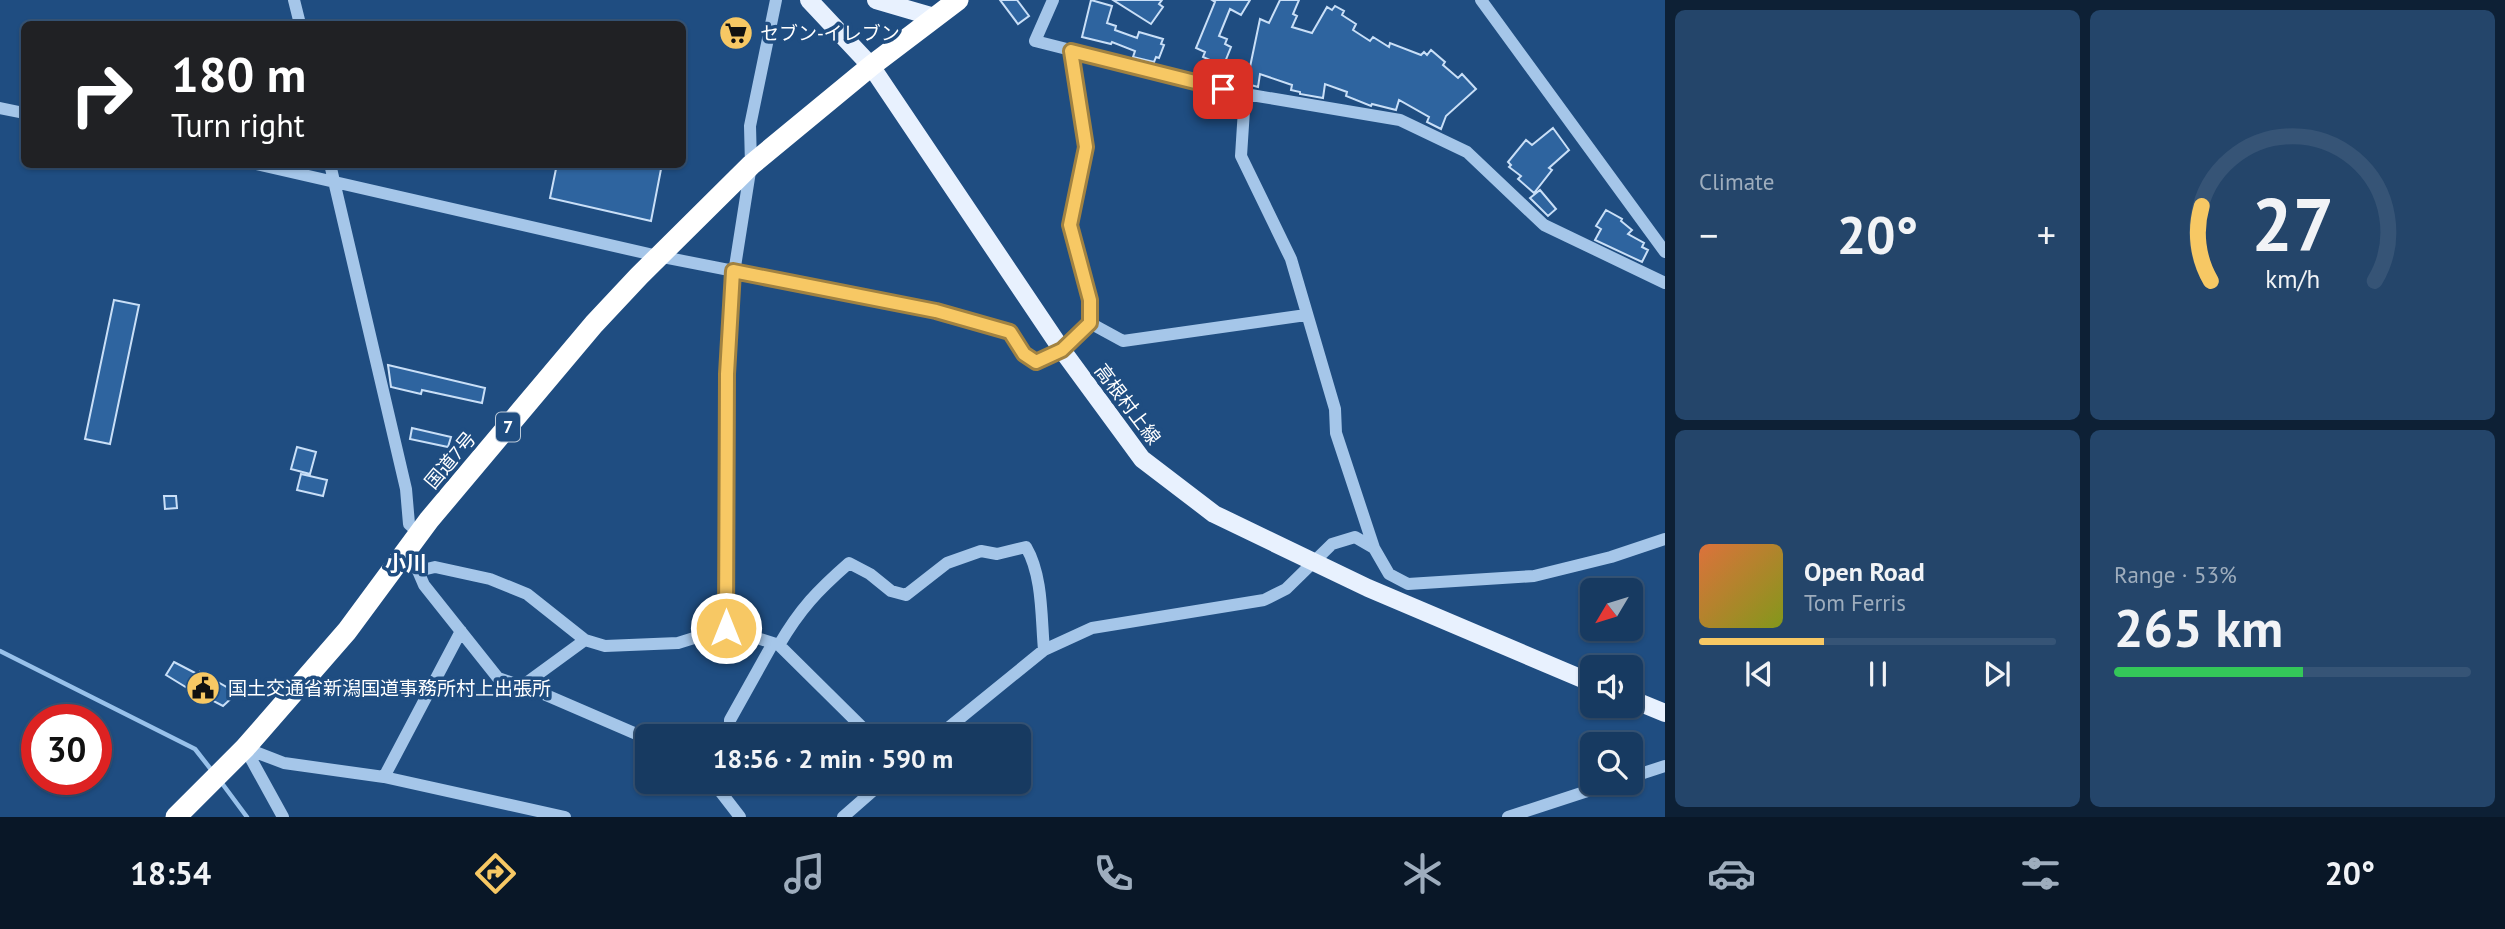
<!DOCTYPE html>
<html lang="en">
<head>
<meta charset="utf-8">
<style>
  body { margin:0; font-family:"PT Sans","Noto Sans JP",sans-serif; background:#24456a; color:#f1f3f6; height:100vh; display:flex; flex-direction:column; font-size:26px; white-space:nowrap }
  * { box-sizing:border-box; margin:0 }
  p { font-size:23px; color:#9eadbd }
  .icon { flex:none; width:38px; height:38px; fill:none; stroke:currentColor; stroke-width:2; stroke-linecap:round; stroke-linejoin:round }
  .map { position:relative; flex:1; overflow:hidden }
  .drawer { display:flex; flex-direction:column; gap:10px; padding:10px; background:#0d2035; width:840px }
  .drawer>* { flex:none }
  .hud { position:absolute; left:21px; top:21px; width:665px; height:147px; border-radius:10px; box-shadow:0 2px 5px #0004,0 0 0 2px #365476; background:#202124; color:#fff; overflow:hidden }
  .needle { width:46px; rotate:232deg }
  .controls { position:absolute; left:1580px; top:578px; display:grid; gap:14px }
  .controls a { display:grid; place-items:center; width:63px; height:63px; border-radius:10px; background:#173a61; box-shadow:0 2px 5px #0004,0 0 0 2px #365476; font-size:35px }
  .speed { position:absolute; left:21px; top:704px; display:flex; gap:14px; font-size:35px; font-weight:700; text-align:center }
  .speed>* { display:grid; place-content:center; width:91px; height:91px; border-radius:50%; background:#173a61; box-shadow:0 2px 5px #0004,0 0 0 2px #365476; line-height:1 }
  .speed .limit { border:10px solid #d22; background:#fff; color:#111 }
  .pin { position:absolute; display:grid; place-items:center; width:60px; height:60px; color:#fff; margin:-30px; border-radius:14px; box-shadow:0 4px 10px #0006 }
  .me { position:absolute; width:77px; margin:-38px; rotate:0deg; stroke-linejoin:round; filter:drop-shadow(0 0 5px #0008) }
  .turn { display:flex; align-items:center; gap:24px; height:147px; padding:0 35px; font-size:32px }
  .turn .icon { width:91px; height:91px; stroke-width:2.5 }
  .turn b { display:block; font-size:49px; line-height:60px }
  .big { font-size:52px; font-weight:800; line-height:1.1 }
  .drawer .tile { flex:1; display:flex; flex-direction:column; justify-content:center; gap:10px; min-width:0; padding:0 24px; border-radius:10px; background:#24456a }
  .drawer .dial { align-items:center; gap:0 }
  .dial svg { height:182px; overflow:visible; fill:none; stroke:#365476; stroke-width:7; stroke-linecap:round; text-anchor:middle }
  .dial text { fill:#f1f3f6; stroke:none }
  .song { display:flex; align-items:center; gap:21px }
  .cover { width:84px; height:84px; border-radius:10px; background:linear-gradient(135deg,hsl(20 70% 55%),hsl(70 70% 35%)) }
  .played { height:7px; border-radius:4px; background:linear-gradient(90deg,#f7c864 35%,#365476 35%) }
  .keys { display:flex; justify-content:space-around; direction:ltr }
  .heat { display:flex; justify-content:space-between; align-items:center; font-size:38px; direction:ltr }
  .charge { height:10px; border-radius:5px; background:linear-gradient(90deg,#34c759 53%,#365476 0) }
  .drawer .tiles { flex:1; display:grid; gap:10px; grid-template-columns:repeat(2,1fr) }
  .trip { position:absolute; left:635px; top:724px; width:396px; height:70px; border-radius:10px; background:#173a61; box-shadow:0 2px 5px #0004,0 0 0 2px #365476; font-weight:800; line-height:70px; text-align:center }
  .dock { display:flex; height:112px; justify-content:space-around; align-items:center; background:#091727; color:#9eadbd }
  .dock .icon { width:49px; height:49px }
  .dock .active { color:#f7c864 }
  .dock b { font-size:32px; color:#f1f3f6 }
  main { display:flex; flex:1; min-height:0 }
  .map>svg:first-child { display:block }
</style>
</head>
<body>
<main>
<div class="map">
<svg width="1665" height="817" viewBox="0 0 1665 817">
  <rect width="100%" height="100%" fill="#1f4d81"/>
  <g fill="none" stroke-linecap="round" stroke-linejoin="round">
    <path stroke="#98c1ea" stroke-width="4.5" d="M 0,651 L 195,749 L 213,772
      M 221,782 L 247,817"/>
  </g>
  <path fill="#2e649f" stroke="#c9dff7" stroke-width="2" d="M 1000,0 L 1017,0 L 1029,16 L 1018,24 Z
    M 1091,0 L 1112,6 L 1107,23 L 1116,26 L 1115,30 L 1137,38 L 1139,32 L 1163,39 L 1161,44 L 1164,45 L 1159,58 L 1156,57 L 1154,62 L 1133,57 L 1135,51 L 1112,42 L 1111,44 L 1082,37 Z
    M 1113,0 L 1162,0 L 1159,4 L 1163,7 L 1151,24 Z
    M 1212,0 L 1250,0 L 1241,15 L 1230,9 L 1219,36 L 1227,39 L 1225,44 L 1231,47 L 1225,62 L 1250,67 L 1260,19 L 1269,23 L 1280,0 L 1299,0 L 1293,14 L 1297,16 L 1292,27 L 1312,33 L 1327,7 L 1332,10 L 1335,6 L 1344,11 L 1342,15 L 1356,24 L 1353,30 L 1370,41 L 1373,37 L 1389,47 L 1390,43 L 1421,55 L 1424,52 L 1427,55 L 1431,50 L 1445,62 L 1443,65 L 1458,78 L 1462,74 L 1476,89 L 1446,116 L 1441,129 L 1427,122 L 1429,117 L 1399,100 L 1396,110 L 1372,104 L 1371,106 L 1346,96 L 1347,92 L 1325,84 L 1323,98 L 1300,94 L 1300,92 L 1291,90 L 1292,85 L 1260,74 L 1258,87 L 1206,73 L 1210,60 L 1203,57 L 1205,52 L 1196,48 L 1215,2 Z
    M 1553,128 L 1569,150 L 1549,168 L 1552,170 L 1534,193 L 1518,179 L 1521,176 L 1509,167 L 1511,165 L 1508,162 L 1526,140 L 1532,145 Z
    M 557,164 L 662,164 L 651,221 L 550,198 Z
    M 1540,190 L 1556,209 L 1548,216 L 1530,198 Z
    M 1606,210 L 1622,219 L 1621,221 L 1632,230 L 1628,234 L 1644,243 L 1642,247 L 1648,250 L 1642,262 L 1595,240 L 1601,229 L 1596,226 Z
    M 114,300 L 139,305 L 110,444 L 85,439 Z
    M 388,365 L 485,388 L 482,403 L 422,390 L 421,394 L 391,387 Z
    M 412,428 L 451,437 L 448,447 L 410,439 Z
    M 297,447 L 316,452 L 310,474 L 291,469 Z
    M 301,474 L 327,480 L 323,496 L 297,490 Z
    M 164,496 L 176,496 L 177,508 L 165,509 Z
    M 174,662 L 199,675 L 200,672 L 237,693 L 223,706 L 208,698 L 207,700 L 166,675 Z"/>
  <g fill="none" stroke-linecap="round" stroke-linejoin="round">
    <path stroke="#a5c6e9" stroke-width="12" d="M 294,0 L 300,24
      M 1053,0 L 1035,41 L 1245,94 L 1400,120 L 1467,152 L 1544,225 L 1665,283
      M 1481,0 L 1665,252
      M 1245,94 L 1241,156 L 1291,259 L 1335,409 L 1336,433 L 1374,548
      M 0,108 L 24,113
      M 256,164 L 658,256 L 936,311 L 1010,332 L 1024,353 L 1036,362 L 1062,350 L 1090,323 L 1090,301 L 1070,225 L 1086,147 L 1071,52
      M 330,164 L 406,489 L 409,524 L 420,534
      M 1090,323 L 1123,341 L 1306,315
      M 403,556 L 418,571 L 435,567 L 490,579 L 527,594 L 585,640 L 605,646 L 678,643 L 726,628 L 779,645 L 872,737
      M 418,571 L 424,585 L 498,678 L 539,692 L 648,739
      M 726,628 L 727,374 L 731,292 L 751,165 L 750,126 L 776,0
      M 779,645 C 800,609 817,591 849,563 L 870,574 L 891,591 L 906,595 L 947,563 L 981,551 L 997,554 L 1026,547 C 1043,576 1041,618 1044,650
      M 522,686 L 585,640
      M 730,737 L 730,720 L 773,643
      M 937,737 L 1044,650 L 1092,628 L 1264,600 L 1286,589 L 1332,544 L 1355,537 L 1374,548 L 1389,574 L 1408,584 L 1534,576 L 1611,557 L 1665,539
      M 245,748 L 284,763 L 384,777 L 565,817
      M 245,748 L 283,817
      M 384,777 L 461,631
      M 1631,777 L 1665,766
      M 713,782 L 740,817
      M 843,817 L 883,782
      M 1508,817 L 1615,782"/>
    <path stroke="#e8f1fe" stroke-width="18" d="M 809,0 L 871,66 L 1062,350 L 1142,459 L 1214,514 L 1368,588 L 1592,683
      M 876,0 L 934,17
      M 1631,699 L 1665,713"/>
    <path stroke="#fff" stroke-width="21" d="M 176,817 L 245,748 L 347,631 L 429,520 L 594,324 L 639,276 L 751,165 L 871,66 L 958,0"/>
  </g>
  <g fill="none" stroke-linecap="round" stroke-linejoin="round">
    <g stroke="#a18241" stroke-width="18">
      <path id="route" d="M 726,628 L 727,374 L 733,271 L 936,311 L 1010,332 L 1024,354 L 1036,362 L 1062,350 L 1090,323 L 1090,300 L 1070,225 L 1086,147 L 1071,51 L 1223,89"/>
    </g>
    <use href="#route" stroke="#f7c864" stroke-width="12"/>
  </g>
  <defs>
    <g id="supermarket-disc" transform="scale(1.75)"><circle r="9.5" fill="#f7c864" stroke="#1f4d81"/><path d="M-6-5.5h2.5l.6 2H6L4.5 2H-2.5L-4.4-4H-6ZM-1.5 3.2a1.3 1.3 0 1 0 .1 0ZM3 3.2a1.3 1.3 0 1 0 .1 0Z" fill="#111"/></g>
    <g id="civic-disc" transform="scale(1.75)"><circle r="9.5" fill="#f7c864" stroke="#1f4d81"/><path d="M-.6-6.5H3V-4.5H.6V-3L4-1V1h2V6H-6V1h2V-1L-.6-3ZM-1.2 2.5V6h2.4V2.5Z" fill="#111"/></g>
  </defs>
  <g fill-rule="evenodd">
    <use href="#supermarket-disc" x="736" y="33"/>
    <use href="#civic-disc" x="203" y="688"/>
  </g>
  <g text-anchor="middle" stroke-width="7" stroke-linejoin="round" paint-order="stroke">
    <rect fill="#1f4d81" stroke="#bccad9" stroke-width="2" x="496" y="412.5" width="24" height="29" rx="5"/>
    <g font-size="18" font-weight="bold" fill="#fff">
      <text x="508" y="433">7</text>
    </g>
    <g font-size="19" fill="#fff" stroke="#1f4d81" text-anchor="start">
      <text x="760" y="40">セブン-イレブン</text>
      <text x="228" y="695">国土交通省新潟国道事務所村上出張所</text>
    </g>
    <g font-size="19" fill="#fff" stroke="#1f4d81">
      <text transform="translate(1128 404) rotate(53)" y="7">高根村上線</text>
      <text transform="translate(450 460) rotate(-50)" y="7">国道7号</text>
    </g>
    <g font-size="21" font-weight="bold" fill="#fff" stroke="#1f4d81">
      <text x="406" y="571">小川</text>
    </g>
  </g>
</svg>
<div class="controls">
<a><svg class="needle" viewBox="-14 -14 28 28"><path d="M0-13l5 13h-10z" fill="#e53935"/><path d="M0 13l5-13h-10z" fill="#9eadbd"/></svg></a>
<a><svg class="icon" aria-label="sound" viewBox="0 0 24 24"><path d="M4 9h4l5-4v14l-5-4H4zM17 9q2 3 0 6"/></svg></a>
<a><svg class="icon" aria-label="search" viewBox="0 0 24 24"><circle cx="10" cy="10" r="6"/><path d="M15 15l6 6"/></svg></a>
</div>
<div class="speed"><div class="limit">30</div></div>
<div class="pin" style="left:1223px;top:89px;background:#d93025"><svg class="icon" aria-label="arrive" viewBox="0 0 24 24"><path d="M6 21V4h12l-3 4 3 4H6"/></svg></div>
<svg class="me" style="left:726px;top:628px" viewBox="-20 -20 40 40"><circle r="17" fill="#f7c864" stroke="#fff" stroke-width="3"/><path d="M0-11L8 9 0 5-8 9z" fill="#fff"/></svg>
<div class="trip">18:56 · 2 min · 590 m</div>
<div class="hud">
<div class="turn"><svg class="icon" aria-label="right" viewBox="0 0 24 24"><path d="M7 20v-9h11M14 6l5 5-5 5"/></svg><div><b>180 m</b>Turn right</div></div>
</div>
</div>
<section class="drawer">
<div class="tiles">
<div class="tile"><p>Climate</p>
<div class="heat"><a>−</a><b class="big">20°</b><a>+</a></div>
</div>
<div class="tile dial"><svg viewBox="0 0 100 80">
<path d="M14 69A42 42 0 1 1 86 69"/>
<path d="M14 69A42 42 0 0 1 10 36" stroke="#f7c864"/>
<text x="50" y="56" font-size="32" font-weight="700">27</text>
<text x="50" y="72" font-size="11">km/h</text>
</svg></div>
<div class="tile">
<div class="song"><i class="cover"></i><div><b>Open Road</b><p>Tom Ferris</p></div></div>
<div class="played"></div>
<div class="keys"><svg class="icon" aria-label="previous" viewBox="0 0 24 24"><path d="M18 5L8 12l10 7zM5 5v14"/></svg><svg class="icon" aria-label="pause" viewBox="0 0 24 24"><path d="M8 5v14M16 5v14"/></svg><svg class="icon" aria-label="next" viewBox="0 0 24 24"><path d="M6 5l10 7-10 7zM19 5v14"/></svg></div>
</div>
<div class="tile"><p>Range · 53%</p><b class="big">265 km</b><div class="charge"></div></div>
</div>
</section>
</main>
<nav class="dock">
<b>18:54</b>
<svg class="icon active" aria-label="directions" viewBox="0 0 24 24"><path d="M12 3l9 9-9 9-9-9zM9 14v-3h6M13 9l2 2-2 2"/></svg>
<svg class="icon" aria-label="music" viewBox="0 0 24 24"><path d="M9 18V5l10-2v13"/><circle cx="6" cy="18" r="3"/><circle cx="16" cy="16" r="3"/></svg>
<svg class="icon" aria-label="phone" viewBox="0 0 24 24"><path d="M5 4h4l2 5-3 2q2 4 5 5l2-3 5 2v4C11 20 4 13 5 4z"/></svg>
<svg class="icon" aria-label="climate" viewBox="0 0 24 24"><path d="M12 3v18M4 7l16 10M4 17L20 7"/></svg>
<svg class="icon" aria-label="car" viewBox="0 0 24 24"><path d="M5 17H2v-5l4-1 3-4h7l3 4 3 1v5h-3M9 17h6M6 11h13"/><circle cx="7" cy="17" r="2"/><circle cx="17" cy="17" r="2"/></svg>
<svg class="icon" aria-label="filters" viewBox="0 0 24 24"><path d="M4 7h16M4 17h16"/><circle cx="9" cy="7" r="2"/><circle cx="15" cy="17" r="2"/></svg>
<b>20°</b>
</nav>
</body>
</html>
